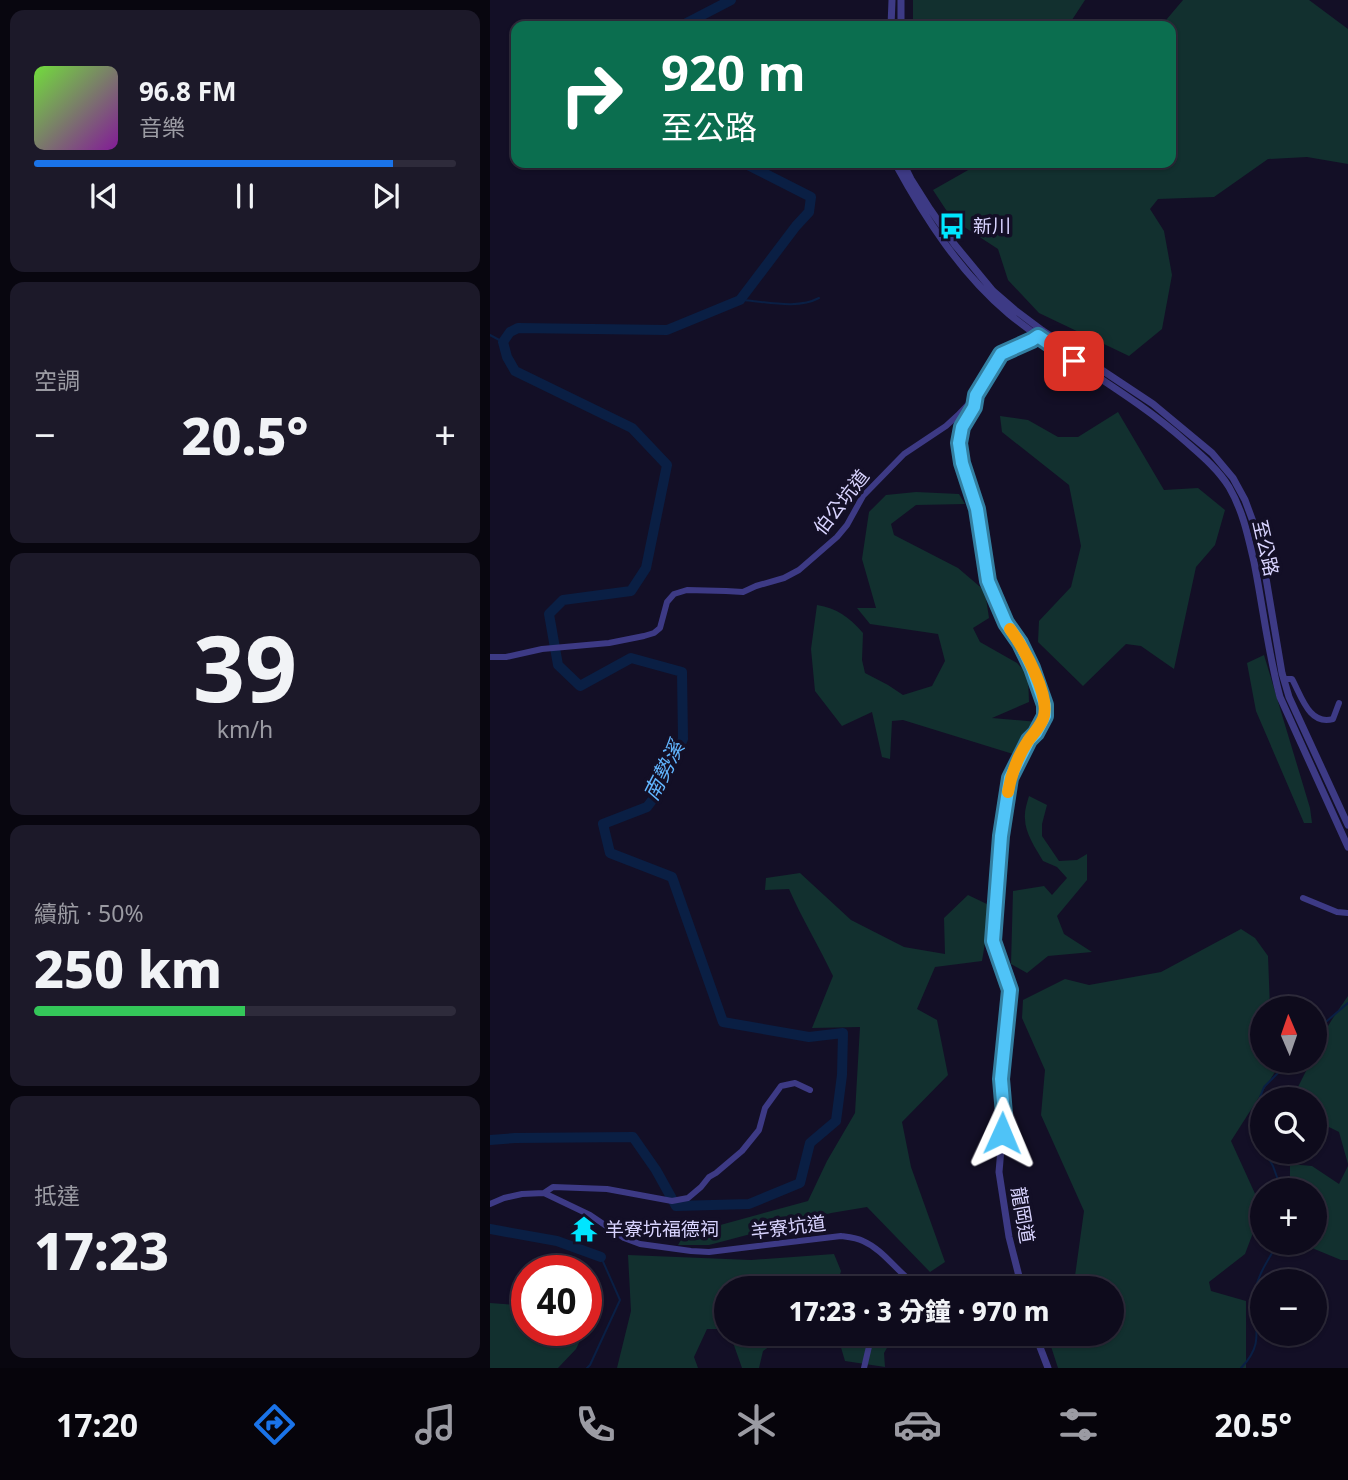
<!DOCTYPE html>
<html lang="zh-TW">
<head>
<meta charset="utf-8">
<style>
  body { margin:0; font-family:"Noto Sans","Noto Sans TC",sans-serif; background:#1c1929; color:#f1f3f6; height:100vh; display:flex; flex-direction:column; font-size:26px; white-space:nowrap }
  * { box-sizing:border-box; margin:0 }
  p { font-size:23px; color:#9b9ba3 }
  .icon { flex:none; width:38px; height:38px; fill:none; stroke:currentColor; stroke-width:2; stroke-linecap:round; stroke-linejoin:round }
  .map { position:relative; flex:1; overflow:hidden }
  .sheet { display:flex; flex-direction:column; gap:10px; padding:10px; background:#08060f; width:490px }
  .sheet>* { flex:none }
  .guide { position:absolute; left:21px; top:21px; width:665px; height:147px; border-radius:14px; box-shadow:0 2px 5px #0004,0 0 0 2px #2e2b3b; background:#0b6e4f; color:#fff; overflow:hidden }
  .needle { width:46px; rotate:358deg }
  .controls { position:absolute; left:760px; top:996px; display:grid; gap:14px }
  .controls a { display:grid; place-items:center; width:77px; height:77px; border-radius:50%; background:#0e0b1c; box-shadow:0 2px 5px #0004,0 0 0 2px #2e2b3b; font-size:35px }
  .speed { position:absolute; left:21px; top:1255px; display:flex; gap:14px; font-size:35px; font-weight:700; text-align:center }
  .speed>* { display:grid; place-content:center; width:91px; height:91px; border-radius:50%; background:#0e0b1c; box-shadow:0 2px 5px #0004,0 0 0 2px #2e2b3b; line-height:1 }
  .speed .limit { border:10px solid #d22; background:#fff; color:#111 }
  .pin { position:absolute; display:grid; place-items:center; width:60px; height:60px; color:#fff; margin:-30px; border-radius:14px; box-shadow:0 4px 10px #0006 }
  .me { position:absolute; width:77px; margin:-38px; rotate:1deg; stroke-linejoin:round; filter:drop-shadow(0 0 5px #0008) }
  .turn { display:flex; align-items:center; gap:24px; height:147px; padding:0 35px; font-size:32px }
  .turn .icon { width:91px; height:91px; stroke-width:2.5 }
  .turn b { display:block; font-size:49px; line-height:60px }
  .big { font-size:52px; font-weight:800; line-height:1.1 }
  .sheet .widget { flex:1; display:flex; flex-direction:column; justify-content:center; gap:10px; min-width:0; padding:0 24px; border-radius:14px; background:#1c1929 }
  .sheet .dial { align-items:center; gap:0 }
  .dial b { font-size:91px; line-height:1 }
  .song { display:flex; align-items:center; gap:21px }
  .cover { width:84px; height:84px; border-radius:10px; background:linear-gradient(135deg,hsl(100 70% 55%),hsl(290 70% 35%)) }
  .played { height:7px; border-radius:4px; background:linear-gradient(90deg,#1a73e8 85%,#2e2b3b 85%) }
  .keys { display:flex; justify-content:space-around; direction:ltr }
  .heat { display:flex; justify-content:space-between; align-items:center; font-size:38px; direction:ltr }
  .charge { height:10px; border-radius:5px; background:linear-gradient(90deg,#34c759 50%,#2e2b3b 0) }
  .trip { position:absolute; left:224px; top:1276px; width:410px; height:70px; border-radius:35px; background:#0e0b1c; box-shadow:0 2px 5px #0004,0 0 0 2px #2e2b3b; font-weight:800; line-height:70px; text-align:center }
  .tabs { display:flex; height:112px; justify-content:space-around; align-items:center; background:#06040b; color:#9b9ba3 }
  .tabs .icon { width:49px; height:49px }
  .tabs .current { color:#1a73e8 }
  .tabs b { font-size:32px; color:#f1f3f6 }
  main { display:flex; flex:1; min-height:0 }
  .map>svg:first-child { display:block }
</style>
</head>
<body>
<main>
<section class="sheet">
<div class="widget">
<div class="song"><i class="cover"></i><div><b>96.8 FM</b><p>音樂</p></div></div>
<div class="played"></div>
<div class="keys"><svg class="icon" aria-label="previous" viewBox="0 0 24 24"><path d="M18 5L8 12l10 7zM5 5v14"/></svg><svg class="icon" aria-label="pause" viewBox="0 0 24 24"><path d="M8 5v14M16 5v14"/></svg><svg class="icon" aria-label="next" viewBox="0 0 24 24"><path d="M6 5l10 7-10 7zM19 5v14"/></svg></div>
</div>
<div class="widget"><p>空調</p>
<div class="heat"><a>−</a><b class="big">20.5°</b><a>+</a></div>
</div>
<div class="widget dial"><b>39</b><p>km/h</p></div>
<div class="widget"><p>續航 · 50%</p><b class="big">250 km</b><div class="charge"></div></div>
<div class="widget"><p>抵達</p><b class="big">17:23</b></div>
</section>
<div class="map">
<svg width="858" height="1368" viewBox="0 0 858 1368">
  <rect width="100%" height="100%" fill="#130f26"/>
  <path fill="#12302f" d="M 423,0 L 595,0 L 578,26 L 423,26 Z
    M 693,0 L 819,0 L 858,29 L 858,164 L 817,157 L 778,159 L 724,197 L 668,199 L 660,209 L 674,231 L 682,275 L 672,329 L 639,356 L 549,313 L 518,280 L 508,249 L 462,219 L 443,190 L 480,169 L 481,163 L 681,163 L 681,26 L 671,26 Z
    M 628,412 L 674,490 L 708,488 L 735,510 L 725,545 L 706,567 L 684,669 L 651,646 L 636,644 L 593,686 L 548,642 L 549,621 L 581,587 L 591,546 L 579,485 L 512,432 L 510,416 L 538,420 L 568,437 L 588,437 Z
    M 426,492 L 469,494 L 475,504 L 426,505 L 401,524 L 404,535 L 468,568 L 495,591 L 499,618 L 483,628 L 490,642 L 527,663 L 538,675 L 539,702 L 502,718 L 548,722 L 523,754 L 413,720 L 402,721 L 400,759 L 392,757 L 382,712 L 352,726 L 325,691 L 321,649 L 327,605 C 347,608 359,617 373,633 L 372,660 L 375,673 L 398,685 L 413,695 L 442,686 L 455,661 L 448,634 L 380,624 L 367,608 L 386,608 L 372,559 L 379,512 L 396,495 Z
    M 774,655 L 820,808 L 822,823 L 814,823 L 766,711 L 757,663 Z
    M 539,796 L 557,805 L 552,824 L 552,836 L 569,861 L 587,860 L 597,854 L 597,880 L 567,916 L 574,934 L 602,952 L 558,956 L 537,973 L 521,964 L 523,891 L 554,886 L 562,895 L 577,878 L 567,867 L 553,861 C 546,849 535,833 535,819 C 534,812 537,803 539,796 Z
    M 310,873 L 361,920 L 414,947 L 455,954 L 454,918 L 478,895 L 501,906 L 492,961 L 445,967 L 427,1009 L 447,1020 L 458,1075 L 412,1122 L 421,1167 L 455,1262 L 440,1272 L 377,1207 L 341,1213 L 219,1245 L 188,1245 L 194,1235 L 318,1201 L 337,1161 L 365,1113 L 370,1027 L 322,1028 L 343,976 C 329,946 312,919 299,889 L 275,890 L 276,878 Z
    M 751,929 L 765,938 L 778,956 L 780,1008 L 772,1008 L 772,1060 L 792,1061 L 741,1141 L 772,1209 L 755,1254 L 719,1282 L 721,1291 L 756,1301 L 756,1368 L 568,1368 L 557,1334 L 621,1334 L 621,1288 L 574,1288 L 585,1276 L 594,1211 L 551,1115 L 555,1070 L 532,1018 L 533,1000 L 575,979 L 599,985 L 671,972 Z
    M 858,996 L 858,1164 L 849,1132 L 839,1127 L 824,1136 L 824,1099 L 802,1099 L 821,1061 L 824,1060 C 824,1043 848,1011 858,996 Z
    M 800,1164 L 822,1166 L 849,1184 L 858,1166 L 858,1260 L 851,1260 L 810,1243 L 824,1242 L 824,1190 L 800,1190 Z
    M 344,1254 L 351,1271 L 346,1288 L 236,1288 L 236,1329 L 217,1329 L 204,1357 L 208,1368 L 127,1368 L 141,1311 L 138,1255 L 261,1260 Z
    M 0,1303 L 37,1306 L 37,1330 L 95,1330 L 86,1349 L 68,1368 L 0,1368 Z
    M 240,1334 L 297,1334 L 273,1351 L 269,1368 L 252,1368 Z
    M 347,1334 L 405,1334 L 394,1353 L 395,1367 L 355,1361 Z"/>
  <g fill="none" stroke-linecap="round" stroke-linejoin="round">
    <path stroke="#0a1f44" stroke-width="2" d="M 250,300 C 275,301 306,310 329,298
      M 0,335 L 13,342
      M 824,1032 L 858,1003
      M 772,1145 L 770,1141 L 767,1105 L 774,1087 L 801,1060
      M 775,1152 L 783,1166 L 788,1180 L 783,1190
      M 97,1368 L 100,1365 L 130,1300 L 111,1257
      M 751,1368 C 777,1341 762,1326 765,1294 C 766,1278 777,1262 785,1248 L 783,1242"/>
    <path stroke="#0a1f44" stroke-width="10" d="M 191,26 L 241,0
      M 0,1140 L 25,1138 L 143,1137 L 166,1170 L 186,1206 L 259,1204 L 310,1183 L 320,1143 L 346,1121 L 352,1075 L 353,1033 L 319,1037 L 233,1022 L 182,877 L 120,853 L 113,824 L 157,807 L 170,790 L 193,739 L 192,672 L 141,658 L 90,686 L 68,665 L 59,614 L 73,600 L 141,591 L 156,568 L 177,465 L 142,428 L 25,371 L 17,357 L 13,342 L 20,332 L 28,328 L 177,330 L 250,300 L 306,226 L 319,212 L 321,197 L 254,163
      M 0,1229 L 67,1241 L 111,1257"/>
    <path stroke="#3d3a85" stroke-width="6" d="M 0,657 L 16,657 L 52,649 L 119,643 L 154,636 L 164,633 L 170,628 L 177,602 L 184,594 L 197,590 L 236,591 L 253,592 L 266,586 L 294,578 L 309,570 L 347,537 L 357,525 L 373,496 L 414,454 L 456,426 L 468,415 L 486,396
      M 794,679 L 802,679 C 811,695 819,726 843,719 L 849,703
      M 813,898 L 847,912 L 858,913
      M 54,1193 L 63,1187 L 117,1189 L 182,1201 L 198,1198 L 211,1187 L 219,1177 L 226,1173 L 252,1151 L 269,1130 L 275,1108 L 291,1086 L 305,1083 L 320,1090
      M 0,1204 L 14,1198 L 32,1194 L 54,1193 L 100,1215 L 134,1238 L 150,1244 L 201,1251 L 219,1252 L 351,1236 C 358,1237 367,1238 373,1241 C 396,1251 409,1276 431,1288
      M 374,1368 L 381,1338 L 385,1334"/>
    <path stroke="#3d3a85" stroke-width="7" d="M 411,0 L 411,26
      M 401,26 L 402,0
      M 405,163 C 435,218 471,274 519,314 C 575,360 641,393 695,441 C 711,455 728,469 739,487 C 753,511 758,536 764,562 C 773,607 778,653 790,697 L 858,847
      M 413,163 L 421,179 L 440,209 L 465,245 L 503,291 L 525,310 L 553,331 L 663,404 L 722,453 L 743,478 L 755,500 L 765,527 L 776,578 L 792,673 L 799,697 L 858,825
      M 532,1288 L 519,1237 L 509,1172 L 514,1114 L 511,1079 L 513,1051 L 520,990 L 516,974 L 508,957 L 503,941 L 511,836 L 520,778 L 539,740 L 546,733 L 555,716 L 555,705 L 542,668 L 530,644 L 516,623 L 498,581 L 487,509 L 472,463 L 470,436 L 472,427 L 484,406 L 486,395 L 511,354 L 542,340 L 553,331
      M 545,1334 L 558,1368"/>
  </g>
  <g fill="none" stroke-linecap="round" stroke-linejoin="round">
    <g stroke="#337fa1" stroke-width="18">
      <path id="route" d="M 512,1133 L 514,1114 L 511,1079 L 520,990 L 503,941 L 511,836 L 520,778 L 539,740 L 546,733 L 555,716 L 555,705 L 542,668 L 530,643 L 516,623 L 498,581 L 487,509 L 472,463 L 469,443 L 472,427 L 484,407 L 486,395 L 511,354 L 542,340 L 548,336 L 584,361"/>
    </g>
    <use href="#route" stroke="#4fc3f7" stroke-width="12"/>
    <path stroke="#f59e0b" stroke-width="12" d="M 518,792 C 521,775 528,756 538,741 C 543,734 549,728 553,719 C 562,697 533,647 520,629"/>
  </g>
  <defs>
    <g id="bus-bare" transform="scale(2.1)"><path d="M-5-6H5V4H4V6H2V4H-2V6H-4V4H-5ZM-3.5-4V0h7V-4ZM-3.5 1.2v1.5H-2V1.2ZM2 1.2v1.5H3.5V1.2Z" fill="#00e5ff" stroke="#130f26" stroke-width="2.5" paint-order="stroke"/></g>
    <g id="temple-bare" transform="scale(2.1)"><path d="M0-6L5-2H3V0L6.5 2.5H4V6H1.5V3h-3V6H-4V2.5H-6.5L-3 0V-2H-5Z" fill="#00e5ff" stroke="#130f26" stroke-width="2.5" paint-order="stroke"/></g>
  </defs>
  <g fill-rule="evenodd">
    <use href="#bus-bare" x="462" y="226"/>
    <use href="#temple-bare" x="94" y="1229"/>
  </g>
  <g text-anchor="middle" stroke-width="7" stroke-linejoin="round" paint-order="stroke">
    <g font-size="19" fill="#d9d4ff" stroke="#130f26" text-anchor="start">
      <text x="483" y="233">新川</text>
      <text x="115" y="1236">羊寮坑福德祠</text>
    </g>
    <g font-size="19" fill="#d9d4ff" stroke="#130f26">
      <text transform="translate(351 502) rotate(-52)" y="7">伯公坑道</text>
      <text transform="translate(776 548) rotate(77)" y="7">至公路</text>
      <text transform="translate(533 1215) rotate(80)" y="7">龍岡道</text>
      <text transform="translate(298 1227) rotate(-7)" y="7">羊寮坑道</text>
    </g>
    <g font-size="21" font-style="italic" fill="#62b6ff" stroke="#130f26">
      <text transform="translate(174 771) rotate(-63)" y="7">南勢溪</text>
    </g>
  </g>
</svg>
<div class="controls">
<a><svg class="needle" viewBox="-14 -14 28 28"><path d="M0-13l5 13h-10z" fill="#e53935"/><path d="M0 13l5-13h-10z" fill="#9b9ba3"/></svg></a>
<a><svg class="icon" aria-label="search" viewBox="0 0 24 24"><circle cx="10" cy="10" r="6"/><path d="M15 15l6 6"/></svg></a>
<a>+</a>
<a>−</a>
</div>
<div class="speed"><div class="limit">40</div></div>
<div class="pin" style="left:584px;top:361px;background:#d93025"><svg class="icon" aria-label="arrive" viewBox="0 0 24 24"><path d="M6 21V4h12l-3 4 3 4H6"/></svg></div>
<svg class="me" style="left:512px;top:1133px" viewBox="-20 -20 40 40"><path d="M0-17L14 15 0 8-14 15z" fill="#4fc3f7" stroke="#fff" stroke-width="4"/></svg>
<div class="trip">17:23 · 3 分鐘 · 970 m</div>
<div class="guide">
<div class="turn"><svg class="icon" aria-label="right" viewBox="0 0 24 24"><path d="M7 20v-9h11M14 6l5 5-5 5"/></svg><div><b>920 m</b>至公路</div></div>
</div>
</div>
</main>
<nav class="tabs">
<b>17:20</b>
<svg class="icon current" aria-label="directions" viewBox="0 0 24 24"><path d="M12 3l9 9-9 9-9-9zM9 14v-3h6M13 9l2 2-2 2"/></svg>
<svg class="icon" aria-label="music" viewBox="0 0 24 24"><path d="M9 18V5l10-2v13"/><circle cx="6" cy="18" r="3"/><circle cx="16" cy="16" r="3"/></svg>
<svg class="icon" aria-label="phone" viewBox="0 0 24 24"><path d="M5 4h4l2 5-3 2q2 4 5 5l2-3 5 2v4C11 20 4 13 5 4z"/></svg>
<svg class="icon" aria-label="climate" viewBox="0 0 24 24"><path d="M12 3v18M4 7l16 10M4 17L20 7"/></svg>
<svg class="icon" aria-label="car" viewBox="0 0 24 24"><path d="M5 17H2v-5l4-1 3-4h7l3 4 3 1v5h-3M9 17h6M6 11h13"/><circle cx="7" cy="17" r="2"/><circle cx="17" cy="17" r="2"/></svg>
<svg class="icon" aria-label="filters" viewBox="0 0 24 24"><path d="M4 7h16M4 17h16"/><circle cx="9" cy="7" r="2"/><circle cx="15" cy="17" r="2"/></svg>
<b>20.5°</b>
</nav>
</body>
</html>
